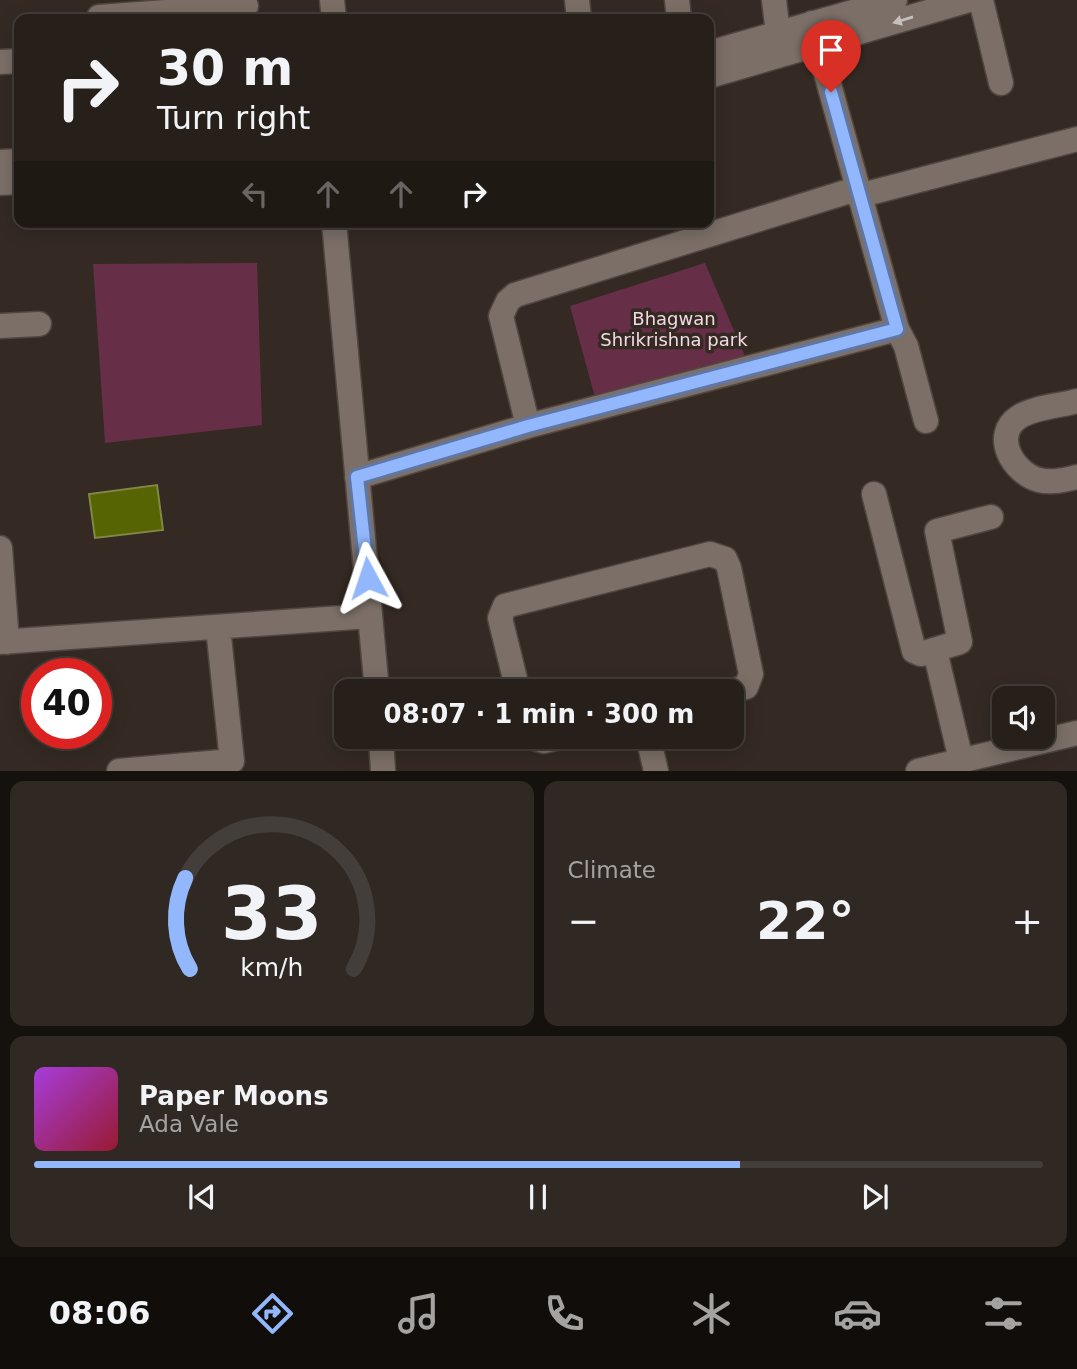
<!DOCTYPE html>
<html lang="en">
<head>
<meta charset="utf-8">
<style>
  body { margin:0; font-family:"DejaVu Sans",sans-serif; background:#2f2823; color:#f1f3f6; height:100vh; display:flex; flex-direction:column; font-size:26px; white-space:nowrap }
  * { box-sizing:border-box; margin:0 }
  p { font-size:23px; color:#a4a3a2 }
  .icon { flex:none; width:38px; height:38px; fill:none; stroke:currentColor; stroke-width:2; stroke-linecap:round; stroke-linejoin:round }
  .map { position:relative; height:771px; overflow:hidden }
  .details { display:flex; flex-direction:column; gap:10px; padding:10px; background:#15120e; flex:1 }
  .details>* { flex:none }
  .banner { position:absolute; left:14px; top:14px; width:700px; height:214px; border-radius:14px; box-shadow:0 4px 18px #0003,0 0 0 2px #433e39; background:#27201a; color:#f1f3f6; overflow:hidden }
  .fabs { position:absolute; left:992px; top:686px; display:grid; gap:14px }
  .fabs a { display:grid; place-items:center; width:63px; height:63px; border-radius:14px; background:#27201a; box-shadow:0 4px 18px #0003,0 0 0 2px #433e39; font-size:35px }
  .speed { position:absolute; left:21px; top:658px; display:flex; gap:14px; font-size:35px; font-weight:700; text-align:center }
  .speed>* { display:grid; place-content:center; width:91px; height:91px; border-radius:50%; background:#27201a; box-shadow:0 4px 18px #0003,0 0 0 2px #433e39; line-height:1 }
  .speed .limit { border:10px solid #d22; background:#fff; color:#111 }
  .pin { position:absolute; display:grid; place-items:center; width:60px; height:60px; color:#fff; margin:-72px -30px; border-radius:50% 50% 50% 0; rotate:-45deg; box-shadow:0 0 7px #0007 }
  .pin .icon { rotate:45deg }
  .me { position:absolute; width:77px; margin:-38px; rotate:355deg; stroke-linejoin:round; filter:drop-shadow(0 0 5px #0008) }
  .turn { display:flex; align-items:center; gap:24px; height:147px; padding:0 28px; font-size:32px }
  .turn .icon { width:91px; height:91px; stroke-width:2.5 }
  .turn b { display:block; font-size:49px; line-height:60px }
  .lanes { display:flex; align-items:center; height:66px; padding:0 28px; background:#0003; justify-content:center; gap:35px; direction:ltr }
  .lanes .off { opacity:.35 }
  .big { font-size:52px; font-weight:700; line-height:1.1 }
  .details .tile { flex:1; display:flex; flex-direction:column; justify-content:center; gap:10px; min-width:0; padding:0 24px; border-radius:14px; background:#2f2823 }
  .details .dial { align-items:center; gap:0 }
  .dial svg { height:182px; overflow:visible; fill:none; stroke:#433e39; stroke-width:7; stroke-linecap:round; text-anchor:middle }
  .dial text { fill:#f1f3f6; stroke:none }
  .song { display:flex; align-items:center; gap:21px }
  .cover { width:84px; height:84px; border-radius:10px; background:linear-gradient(135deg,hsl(280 70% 55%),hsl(350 70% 35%)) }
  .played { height:7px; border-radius:4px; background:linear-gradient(90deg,#93b7fd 70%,#433e39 70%) }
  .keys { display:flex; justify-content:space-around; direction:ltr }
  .heat { display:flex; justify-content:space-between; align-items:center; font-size:38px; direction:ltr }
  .details .tiles { flex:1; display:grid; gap:10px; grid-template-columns:1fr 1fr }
  .tile:last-child { grid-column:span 2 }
  .trip { position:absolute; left:334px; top:679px; width:410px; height:70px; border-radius:14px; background:#27201a; box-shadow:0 4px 18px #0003,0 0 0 2px #433e39; font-weight:700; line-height:70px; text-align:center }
  .tabs { display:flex; height:112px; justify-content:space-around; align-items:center; background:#100d0a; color:#a4a3a2 }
  .tabs .icon { width:49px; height:49px }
  .tabs .selected { color:#93b7fd }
  .tabs b { font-size:32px; color:#f1f3f6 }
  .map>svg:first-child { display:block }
</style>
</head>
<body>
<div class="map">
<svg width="1077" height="771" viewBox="0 0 1077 771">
  <rect width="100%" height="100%" fill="#342a23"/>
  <path fill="#672f47" d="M 257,263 L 262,425 L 105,443 L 93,264 Z
    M 705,263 L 750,368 L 596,401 L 570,306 Z"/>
  <path fill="#566403" stroke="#808843" stroke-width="2" d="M 157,485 L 163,530 L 95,538 L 89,494 Z"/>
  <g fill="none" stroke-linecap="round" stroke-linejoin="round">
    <g stroke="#4f4641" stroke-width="27">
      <path id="minor" d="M 332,0 L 334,19
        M 577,0 L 579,19
        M 677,0 L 679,19
        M 774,0 L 778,33
        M 981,0 L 1001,83
        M 99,17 L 246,6
        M 812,23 L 897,329 L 906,346 L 926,421
        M 709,53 L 895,0
        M 0,62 L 19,61
        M 709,76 L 969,0
        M 0,162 L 19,161
        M 0,183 L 19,182
        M 858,196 L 1077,139
        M 334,222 L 377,691
        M 0,326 L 39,324
        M 1077,401 C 1059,406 1034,407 1019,417 C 991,435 1013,473 1039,480 C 1052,483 1064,480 1077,477
        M 528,426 L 501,316 L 508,301 L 515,295 L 856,189
        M 357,477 L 528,426 L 897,329
        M 874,494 L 914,651 L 921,654 L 960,642 L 937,531 L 991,517
        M 0,548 L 7,642
        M 0,642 L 370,616
        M 935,651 L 961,760
        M 518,691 L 500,618 L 505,606 L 710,554 L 725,559 L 729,568 L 751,674 L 746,687 L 731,691
        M 381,737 L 383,771
        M 531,737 L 544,741 L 560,737
        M 648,737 L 656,771
        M 119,771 L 232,761 L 218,627
        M 918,771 L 1077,733"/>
    </g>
    <use href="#minor" stroke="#7b6f67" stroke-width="24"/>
  </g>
  <defs><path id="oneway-solid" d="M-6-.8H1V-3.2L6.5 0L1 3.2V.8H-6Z" transform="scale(1.75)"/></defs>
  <use fill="#c8c0bb" href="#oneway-solid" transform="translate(903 20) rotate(163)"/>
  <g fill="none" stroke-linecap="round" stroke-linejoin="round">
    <g stroke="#6077a4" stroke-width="18">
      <path id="route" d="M 368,578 L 357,477 L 528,426 L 897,329 L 831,92"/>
    </g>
    <use href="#route" stroke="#93b7fd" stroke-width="12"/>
  </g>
  <g text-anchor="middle" stroke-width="7" stroke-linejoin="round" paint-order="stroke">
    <g font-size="18" fill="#f2dae2" stroke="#342a23">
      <text x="674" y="325">Bhagwan<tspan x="674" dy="21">Shrikrishna park</tspan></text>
    </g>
  </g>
</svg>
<div class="fabs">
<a><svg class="icon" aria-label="sound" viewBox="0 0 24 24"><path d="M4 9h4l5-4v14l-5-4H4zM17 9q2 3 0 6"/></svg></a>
</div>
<div class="speed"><div class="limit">40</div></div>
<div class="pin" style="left:831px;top:92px;background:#d93025"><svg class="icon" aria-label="arrive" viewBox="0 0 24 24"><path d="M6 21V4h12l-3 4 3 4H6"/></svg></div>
<svg class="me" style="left:368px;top:578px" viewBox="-20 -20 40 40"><path d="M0-17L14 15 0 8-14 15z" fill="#93b7fd" stroke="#fff" stroke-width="4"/></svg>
<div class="trip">08:07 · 1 min · 300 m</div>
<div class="banner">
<div class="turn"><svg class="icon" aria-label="right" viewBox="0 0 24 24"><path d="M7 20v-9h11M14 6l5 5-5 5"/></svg><div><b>30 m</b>Turn right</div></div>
<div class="lanes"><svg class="icon off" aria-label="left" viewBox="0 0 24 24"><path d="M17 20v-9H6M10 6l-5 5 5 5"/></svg><svg class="icon off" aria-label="ahead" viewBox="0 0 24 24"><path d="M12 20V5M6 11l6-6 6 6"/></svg><svg class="icon off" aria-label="ahead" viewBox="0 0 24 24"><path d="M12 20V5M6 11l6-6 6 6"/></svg><svg class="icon" aria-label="right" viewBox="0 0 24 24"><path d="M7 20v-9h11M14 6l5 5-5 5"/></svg></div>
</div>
</div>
<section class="details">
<div class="tiles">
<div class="tile dial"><svg viewBox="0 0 100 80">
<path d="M14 69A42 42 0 1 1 86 69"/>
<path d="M14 69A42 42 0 0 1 12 29" stroke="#93b7fd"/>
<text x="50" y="56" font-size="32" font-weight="700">33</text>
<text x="50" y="72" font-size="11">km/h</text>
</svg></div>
<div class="tile"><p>Climate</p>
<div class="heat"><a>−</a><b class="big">22°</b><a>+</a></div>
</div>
<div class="tile">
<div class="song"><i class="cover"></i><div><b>Paper Moons</b><p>Ada Vale</p></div></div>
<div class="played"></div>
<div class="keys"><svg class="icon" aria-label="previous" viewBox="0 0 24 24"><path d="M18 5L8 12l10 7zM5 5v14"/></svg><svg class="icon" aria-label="pause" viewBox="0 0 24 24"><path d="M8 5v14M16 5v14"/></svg><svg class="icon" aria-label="next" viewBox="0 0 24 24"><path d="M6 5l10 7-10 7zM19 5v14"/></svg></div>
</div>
</div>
</section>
<nav class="tabs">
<b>08:06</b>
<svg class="icon selected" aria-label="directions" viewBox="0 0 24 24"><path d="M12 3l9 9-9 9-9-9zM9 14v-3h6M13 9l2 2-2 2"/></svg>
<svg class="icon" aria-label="music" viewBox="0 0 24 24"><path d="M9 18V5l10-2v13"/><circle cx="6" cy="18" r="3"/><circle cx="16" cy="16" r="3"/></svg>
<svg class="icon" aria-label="phone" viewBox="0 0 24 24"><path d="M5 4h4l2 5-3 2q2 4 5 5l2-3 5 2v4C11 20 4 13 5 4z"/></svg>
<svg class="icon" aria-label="climate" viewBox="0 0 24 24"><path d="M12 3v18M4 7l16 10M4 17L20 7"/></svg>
<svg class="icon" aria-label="car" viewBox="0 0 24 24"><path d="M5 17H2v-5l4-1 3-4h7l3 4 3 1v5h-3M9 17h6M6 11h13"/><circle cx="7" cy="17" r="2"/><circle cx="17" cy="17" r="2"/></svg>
<svg class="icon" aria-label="filters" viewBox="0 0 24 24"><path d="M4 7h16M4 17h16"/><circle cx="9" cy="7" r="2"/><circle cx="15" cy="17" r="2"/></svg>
</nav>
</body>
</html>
